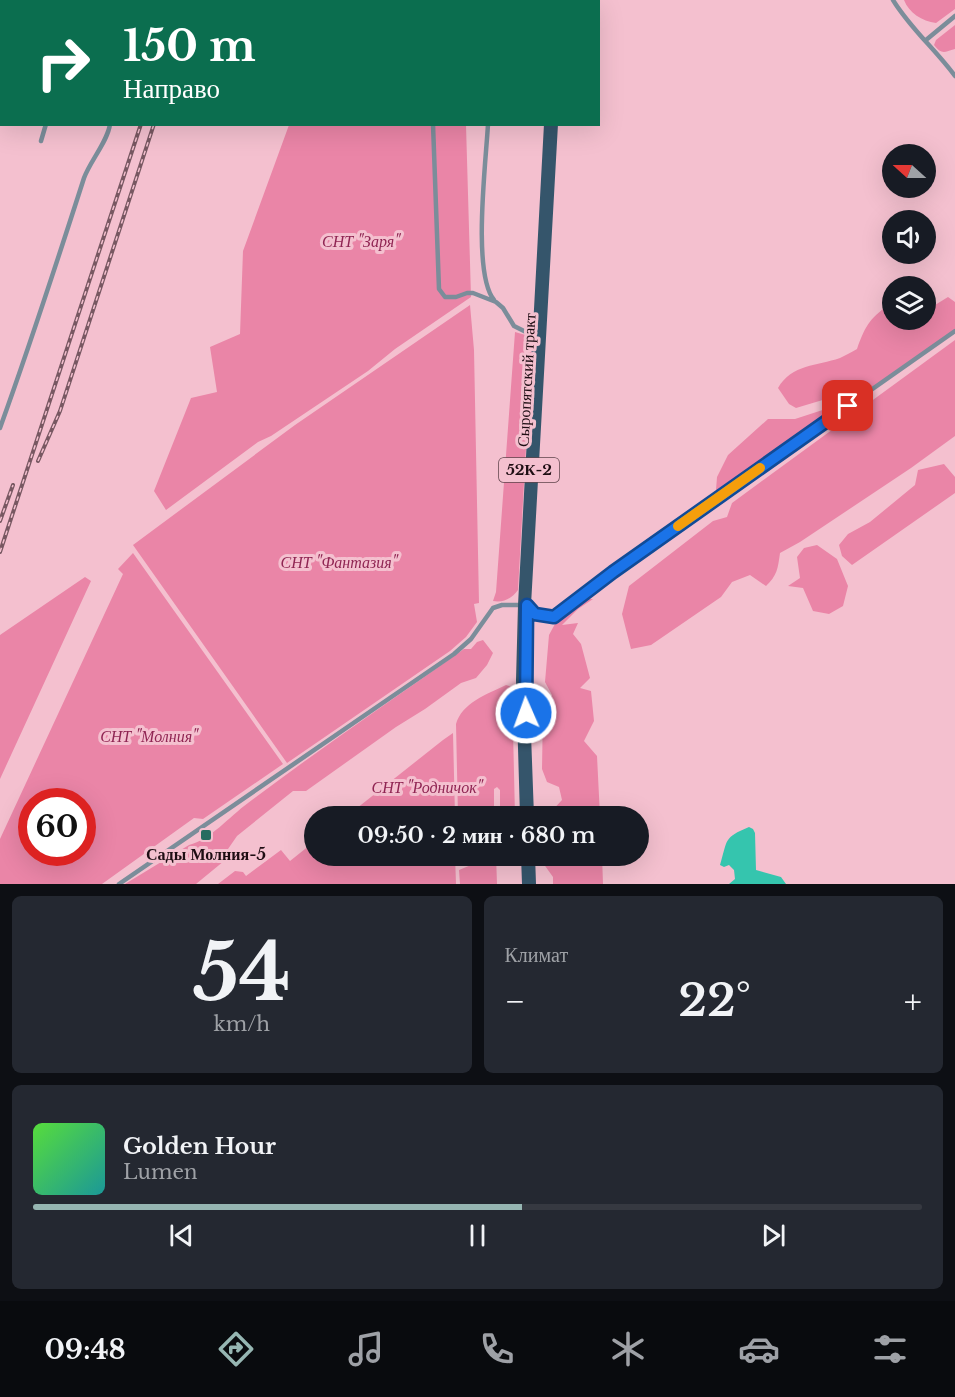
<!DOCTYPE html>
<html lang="ru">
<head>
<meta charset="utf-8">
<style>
  body { margin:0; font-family:"Libre Baskerville",serif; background:#242831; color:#f1f3f6; height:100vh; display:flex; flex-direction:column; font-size:22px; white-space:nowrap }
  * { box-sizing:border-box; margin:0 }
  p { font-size:20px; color:#9ea1a6 }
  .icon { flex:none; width:33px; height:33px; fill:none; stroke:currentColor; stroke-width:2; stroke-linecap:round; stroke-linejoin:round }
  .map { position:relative; height:884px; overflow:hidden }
  .sheet { display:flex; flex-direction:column; gap:12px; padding:12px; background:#0d0f14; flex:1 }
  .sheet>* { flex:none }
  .hud { position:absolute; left:0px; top:0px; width:600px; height:126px; box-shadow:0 6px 24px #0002; background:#0b6e4f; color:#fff; overflow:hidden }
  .needle { width:39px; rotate:291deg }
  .tools { position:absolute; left:882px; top:144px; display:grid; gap:12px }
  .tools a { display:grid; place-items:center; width:54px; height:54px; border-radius:50%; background:#171b24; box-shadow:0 6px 24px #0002; font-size:30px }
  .speed { position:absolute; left:18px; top:788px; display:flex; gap:12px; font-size:30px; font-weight:700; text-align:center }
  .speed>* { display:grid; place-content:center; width:78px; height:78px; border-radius:50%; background:#171b24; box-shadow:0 6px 24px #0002; line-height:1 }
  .speed .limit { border:9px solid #d22; background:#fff; color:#111 }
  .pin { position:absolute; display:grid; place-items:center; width:51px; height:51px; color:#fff; margin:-26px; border-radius:12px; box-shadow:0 3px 9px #0006 }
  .me { position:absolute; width:66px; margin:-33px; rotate:358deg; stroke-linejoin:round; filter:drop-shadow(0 0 4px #0008) }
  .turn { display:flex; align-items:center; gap:21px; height:126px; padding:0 24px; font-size:27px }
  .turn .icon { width:78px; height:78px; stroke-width:2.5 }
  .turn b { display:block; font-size:42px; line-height:51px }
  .big { font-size:45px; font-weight:600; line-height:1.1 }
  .sheet .tile { flex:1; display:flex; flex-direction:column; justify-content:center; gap:9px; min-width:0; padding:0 21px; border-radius:9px; background:#242831 }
  .sheet .dial { align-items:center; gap:0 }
  .dial b { font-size:78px; line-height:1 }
  .song { display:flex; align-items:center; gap:18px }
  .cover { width:72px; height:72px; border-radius:9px; background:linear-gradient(135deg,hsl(110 70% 55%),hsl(180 70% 35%)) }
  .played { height:6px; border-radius:3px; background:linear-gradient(90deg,#96b6b2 55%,#363941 55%) }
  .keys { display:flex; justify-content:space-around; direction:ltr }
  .heat { display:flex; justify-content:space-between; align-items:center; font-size:33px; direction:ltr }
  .sheet .tiles { flex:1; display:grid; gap:12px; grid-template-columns:1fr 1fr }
  .tile:last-child { grid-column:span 2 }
  .trip { position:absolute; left:304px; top:806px; width:345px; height:60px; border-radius:30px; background:#171b24; box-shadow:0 6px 24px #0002; font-weight:600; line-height:60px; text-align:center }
  .menu { display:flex; height:96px; justify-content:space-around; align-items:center; background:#090b0e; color:#9ea1a6 }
  .menu .icon { width:42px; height:42px }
  .menu .current { color:#96b6b2 }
  .menu b { font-size:27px; color:#f1f3f6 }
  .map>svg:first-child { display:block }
</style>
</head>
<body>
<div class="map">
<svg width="955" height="884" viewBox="0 0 955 884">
  <rect width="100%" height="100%" fill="#f4c0cf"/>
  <path fill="#ea85a7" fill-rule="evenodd" d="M 904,0 L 955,0 L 955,9 L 936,23 C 922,21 909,13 904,0 Z
    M 955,25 L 955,49 C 944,52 942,55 934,45 L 936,40 Z
    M 289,125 L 466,125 L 471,297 L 395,349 L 368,371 L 271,436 L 258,442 L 166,510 L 154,491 L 191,398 L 217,392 L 210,347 L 240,334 L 243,251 Z
    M 948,297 L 955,302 L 955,330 L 719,497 L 716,490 L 717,477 L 728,455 L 768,419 L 795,419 L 841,404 L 841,400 L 836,396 L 796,408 L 789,404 L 778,388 C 792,364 817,366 840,358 C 846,355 852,352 857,349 C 866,323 871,318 892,302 L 892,320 L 926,320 L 926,302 L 935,305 Z
    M 470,305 L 474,350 L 479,603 L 474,604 L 477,622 L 466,637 L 450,651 L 287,763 L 133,545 L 295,425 Z
    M 515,332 L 529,336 L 532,341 L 518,590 C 512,598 504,603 493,601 L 496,592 Z
    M 955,340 L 955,436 L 911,468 L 800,542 L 780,553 C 778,568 777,576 766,586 L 750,575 L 732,582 L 721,597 L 651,645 L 631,649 L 622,614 L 629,586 L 713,521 L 727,517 L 732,503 Z
    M 944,464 L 955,477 L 955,493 L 852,565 L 842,556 L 839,545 L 848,534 L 870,522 L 915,485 L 918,470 Z
    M 817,545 L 837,559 L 848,586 L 843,606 L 829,614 L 813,611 L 803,588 L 788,586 L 800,578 L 797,557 L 804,548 Z
    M 133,553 L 283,764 L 203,819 L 194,818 L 102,884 L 0,884 L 0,839 L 123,574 L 118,569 ZM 32,801 L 82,801 L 82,852 L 32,852 Z
    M 85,577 L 91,581 L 0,779 L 0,635 Z
    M 580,599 L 593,599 L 578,609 L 562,625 L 578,623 L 573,634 L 581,644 L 590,678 L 580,688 L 591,691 L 594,721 L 584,741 L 597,756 L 600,816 L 547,816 L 562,800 L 559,787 L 547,782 L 542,769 L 543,709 L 552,695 L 545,682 L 549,635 L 556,622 Z
    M 483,640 L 493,653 L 487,665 L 476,678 L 461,683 L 425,709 L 396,727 L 306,791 L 293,791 L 237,836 L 228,849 L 224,861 L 196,884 L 125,884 L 189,845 C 210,840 229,817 248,803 C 318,750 392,700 464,649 L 471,649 L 477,642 Z
    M 506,685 L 512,687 L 515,816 L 500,816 L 500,790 L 497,787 L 494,789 L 494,816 L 458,816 L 456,724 C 462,703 487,694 506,685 Z
    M 453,733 L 455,816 L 347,816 L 443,740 Z
    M 315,841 L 315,855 L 455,855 L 456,884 L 218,884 L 235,871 L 243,872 L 246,876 L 281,850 L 290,861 Z
    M 459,855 L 496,855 L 497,884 L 460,884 L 459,870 L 471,865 L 460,861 Z
    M 544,855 L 602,855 L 603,884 L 553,884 L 553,877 L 543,863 Z"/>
  <path fill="#35c5ae" d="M 749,827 L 753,829 L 755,833 L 756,870 L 781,877 L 786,884 L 729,884 L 735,879 L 734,870 L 729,865 L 724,867 L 720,865 C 728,839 723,838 749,827 Z"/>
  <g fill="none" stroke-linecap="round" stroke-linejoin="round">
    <path stroke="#7b8d9a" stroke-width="4.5" d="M 31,0 L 32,2
      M 430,0 L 430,2
      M 893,0 C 910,28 935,49 955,76
      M 87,2 L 88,0
      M 133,2 L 133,0
      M 926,40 L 955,16
      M 433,124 L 439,289 L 445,297 L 456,297 L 467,293 L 473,293 L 496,302 L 503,308 L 514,326 L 536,337
      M 488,124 C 486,162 472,273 494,300
      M 41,141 L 46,124
      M 0,428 C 30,345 57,262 84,178 C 90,161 108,141 110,124
      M 119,884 L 454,654 L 471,639 L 493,608 L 502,605 L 527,605 L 535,614 L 554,617 L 613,571 L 955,331"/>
    <path stroke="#35556b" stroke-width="8" d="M 554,2 L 554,0
      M 561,2 L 561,0
      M 524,816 L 520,680 L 522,605 L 548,124
      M 530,816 L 525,680 L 527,605 L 554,124
      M 525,855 L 526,884
      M 531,855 L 532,884"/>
    <g stroke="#785862" stroke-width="4">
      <path id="rail" d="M 177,2 L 177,0
        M 187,2 L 188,0
        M 38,461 L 60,411 L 154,124
        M 0,521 L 13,485
        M 0,552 L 141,124"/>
    </g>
    <use href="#rail" stroke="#f4c0cf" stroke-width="1.5" stroke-dasharray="4.5" stroke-linecap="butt"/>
  </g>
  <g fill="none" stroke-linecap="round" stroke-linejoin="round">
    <g stroke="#114b97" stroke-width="15">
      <path id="route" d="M 526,713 L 527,605 L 535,614 L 554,617 L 613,572 L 848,406"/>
    </g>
    <use href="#route" stroke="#1a73e8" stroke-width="10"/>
    <path stroke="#f59e0b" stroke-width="10" d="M 678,526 L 760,468"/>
  </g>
  <rect fill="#276c60" stroke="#f4c0cf" stroke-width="2" x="200" y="829" width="12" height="12" rx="3"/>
  <g text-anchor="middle" stroke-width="6" stroke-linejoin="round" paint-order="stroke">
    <rect fill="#f4c0cf" stroke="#5e434b" stroke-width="1.5" x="499" y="458" width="60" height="24" rx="4.5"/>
    <g font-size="15" font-weight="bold" fill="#1e0d13">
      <text x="529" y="475">52К-2</text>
    </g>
    <g font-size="16" font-style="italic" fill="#902553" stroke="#f4c0cf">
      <text x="361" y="247">СНТ "Заря"</text>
      <text x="339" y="568">СНТ "Фантазия"</text>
      <text x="149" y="742">СНТ "Молния"</text>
      <text x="427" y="793">СНТ "Родничок"</text>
    </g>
    <g font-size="16" fill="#1e0d13" stroke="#f4c0cf">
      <text transform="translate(526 380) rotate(-87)" y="6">Сыропятский тракт</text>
    </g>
    <g font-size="16" font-weight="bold" fill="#1e0d13" stroke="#f4c0cf">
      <text x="206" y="860">Сады Молния-5</text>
    </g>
  </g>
</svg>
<div class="tools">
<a><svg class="needle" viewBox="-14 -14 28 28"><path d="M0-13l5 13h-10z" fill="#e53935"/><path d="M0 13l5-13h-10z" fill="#9ea1a6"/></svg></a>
<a><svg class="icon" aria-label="sound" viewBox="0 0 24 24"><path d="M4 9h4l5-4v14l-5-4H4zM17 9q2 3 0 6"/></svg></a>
<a><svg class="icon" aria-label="layers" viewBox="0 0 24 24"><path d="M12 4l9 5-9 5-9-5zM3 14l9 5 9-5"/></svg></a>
</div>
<div class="speed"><div class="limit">60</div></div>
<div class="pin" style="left:848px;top:406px;background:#d93025"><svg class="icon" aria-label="arrive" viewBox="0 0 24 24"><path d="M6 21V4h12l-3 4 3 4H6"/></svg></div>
<svg class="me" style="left:526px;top:713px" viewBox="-20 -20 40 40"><circle r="17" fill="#1a73e8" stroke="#fff" stroke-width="3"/><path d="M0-11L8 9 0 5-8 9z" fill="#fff"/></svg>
<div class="trip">09:50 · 2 мин · 680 m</div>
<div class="hud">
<div class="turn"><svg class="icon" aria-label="right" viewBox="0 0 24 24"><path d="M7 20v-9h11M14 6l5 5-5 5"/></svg><div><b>150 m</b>Направо</div></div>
</div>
</div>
<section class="sheet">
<div class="tiles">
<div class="tile dial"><b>54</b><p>km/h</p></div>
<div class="tile"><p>Климат</p>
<div class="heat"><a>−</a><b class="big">22°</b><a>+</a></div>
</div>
<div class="tile">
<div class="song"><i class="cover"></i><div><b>Golden Hour</b><p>Lumen</p></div></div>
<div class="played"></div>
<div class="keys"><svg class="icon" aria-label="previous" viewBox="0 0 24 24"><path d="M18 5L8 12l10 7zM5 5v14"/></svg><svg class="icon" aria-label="pause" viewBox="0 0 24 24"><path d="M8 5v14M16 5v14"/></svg><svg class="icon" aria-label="next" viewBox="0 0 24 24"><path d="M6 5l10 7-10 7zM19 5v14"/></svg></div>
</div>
</div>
</section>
<nav class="menu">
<b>09:48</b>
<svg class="icon current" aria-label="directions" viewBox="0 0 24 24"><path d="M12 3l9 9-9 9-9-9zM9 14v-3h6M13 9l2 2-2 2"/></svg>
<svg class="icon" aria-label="music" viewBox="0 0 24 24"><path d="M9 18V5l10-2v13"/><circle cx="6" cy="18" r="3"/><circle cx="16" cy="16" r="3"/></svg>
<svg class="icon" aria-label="phone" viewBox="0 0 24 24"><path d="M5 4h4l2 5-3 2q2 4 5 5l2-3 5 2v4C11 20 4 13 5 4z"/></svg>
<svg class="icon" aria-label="climate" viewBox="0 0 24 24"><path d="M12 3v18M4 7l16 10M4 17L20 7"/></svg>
<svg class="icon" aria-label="car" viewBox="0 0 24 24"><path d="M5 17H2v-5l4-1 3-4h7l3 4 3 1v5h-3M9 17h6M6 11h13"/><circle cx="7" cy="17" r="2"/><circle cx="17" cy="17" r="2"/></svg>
<svg class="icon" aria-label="filters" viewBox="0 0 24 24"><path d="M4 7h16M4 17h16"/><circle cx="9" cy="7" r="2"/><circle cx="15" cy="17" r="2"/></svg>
</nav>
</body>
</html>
